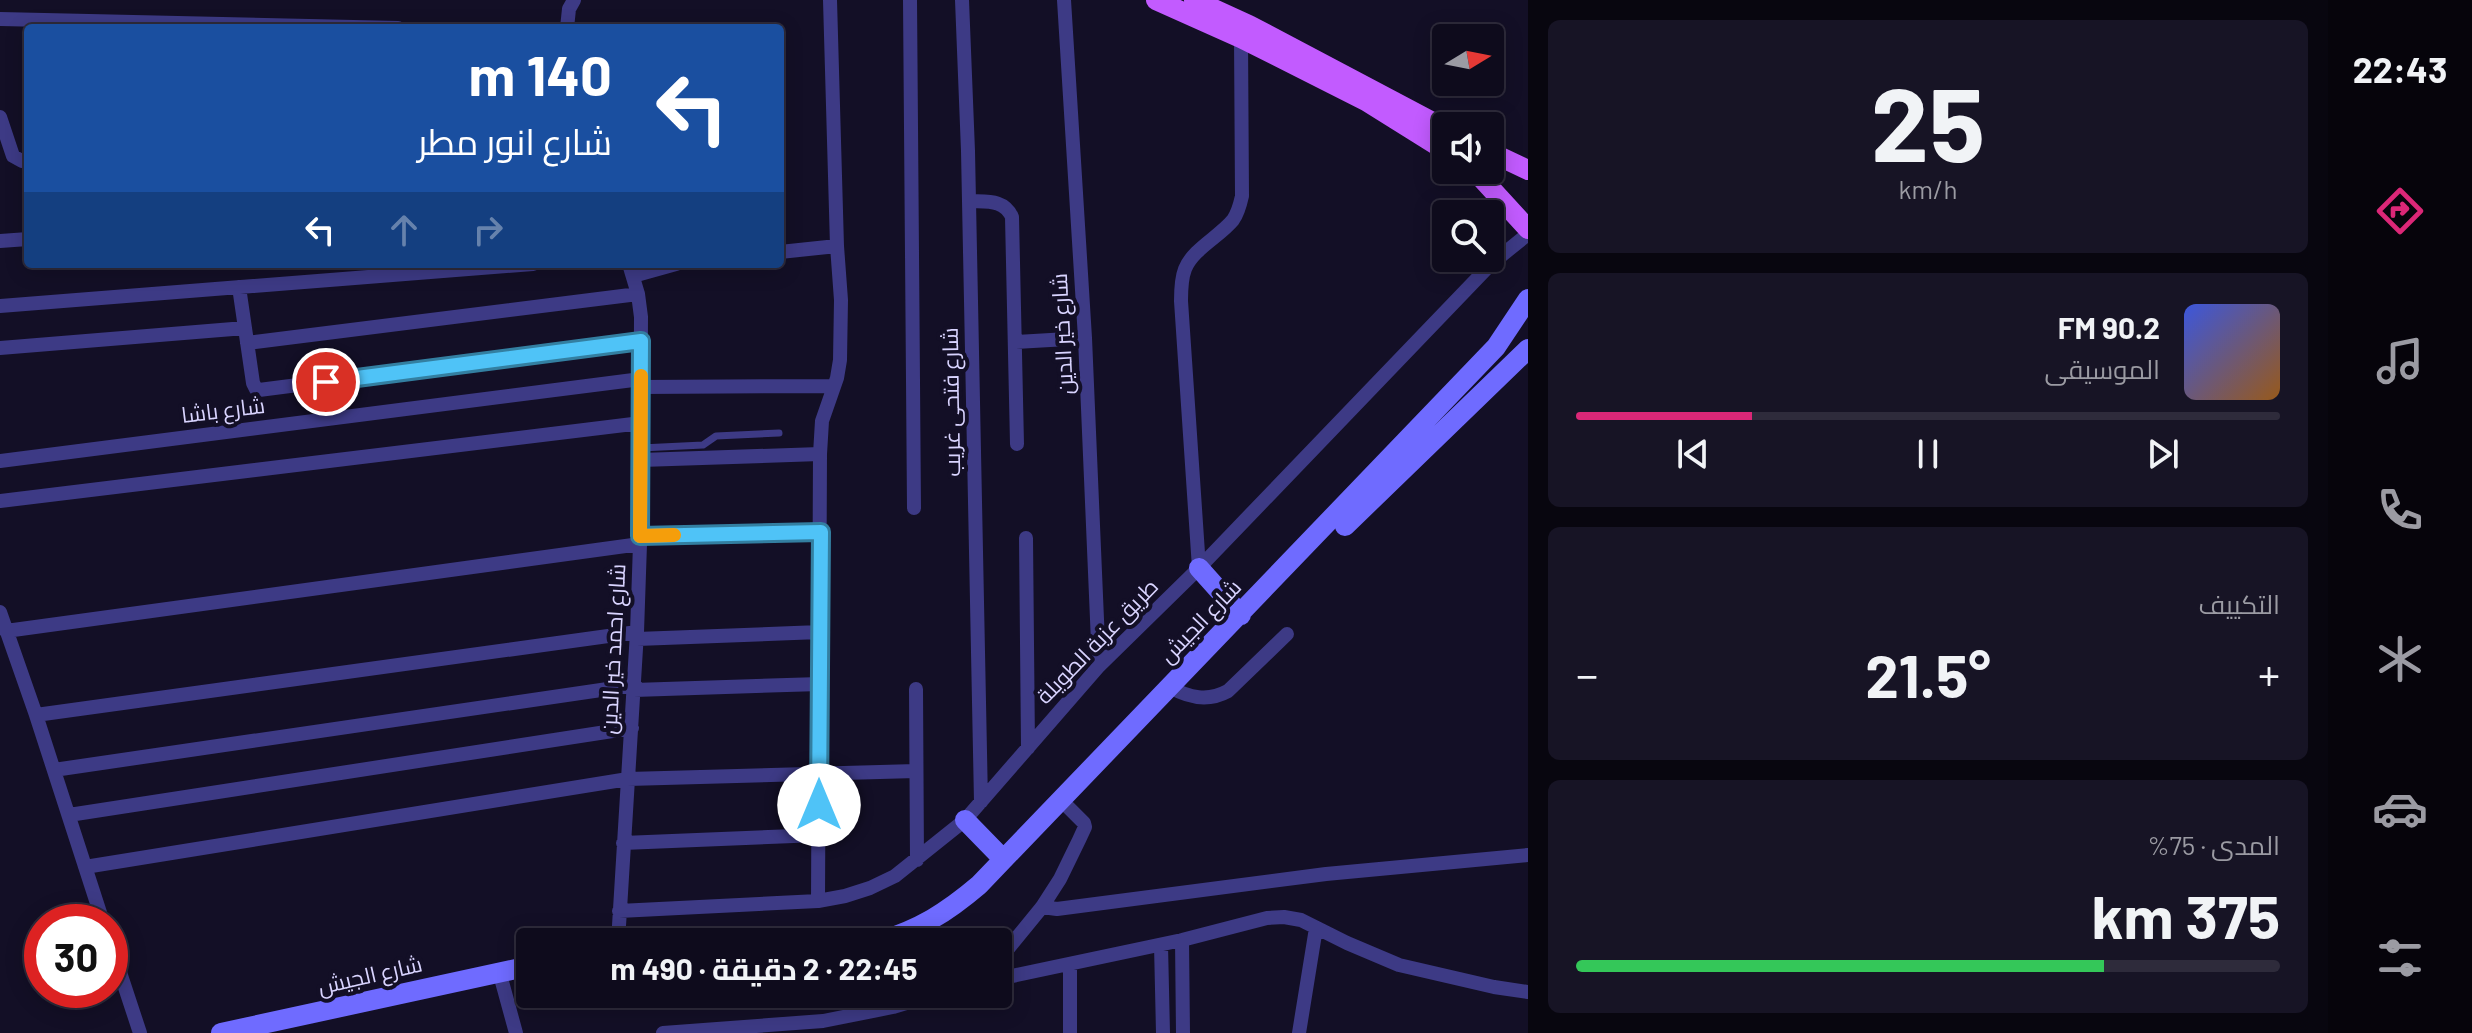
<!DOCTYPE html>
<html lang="ar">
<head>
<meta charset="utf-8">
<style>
  body { margin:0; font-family:Barlow,Cairo,sans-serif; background:#171425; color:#f1f3f6; direction:rtl; height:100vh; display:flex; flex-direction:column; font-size:30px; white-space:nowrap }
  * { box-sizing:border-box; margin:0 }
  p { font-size:26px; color:#9b9ba3 }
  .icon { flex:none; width:44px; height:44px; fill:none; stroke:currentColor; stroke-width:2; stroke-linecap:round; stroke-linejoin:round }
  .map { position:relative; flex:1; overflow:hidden; direction:ltr }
  .side { display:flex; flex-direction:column; gap:20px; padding:20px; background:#08060f; width:800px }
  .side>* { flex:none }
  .top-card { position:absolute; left:24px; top:24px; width:760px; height:244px; border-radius:8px; box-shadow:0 4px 20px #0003,0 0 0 2px #2e2b3b; direction:rtl; background:#1a4fa0; color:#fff; overflow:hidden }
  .needle { width:52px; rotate:80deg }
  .tools { position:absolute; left:1432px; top:24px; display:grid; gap:16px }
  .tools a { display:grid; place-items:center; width:72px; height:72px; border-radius:8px; background:#0e0b1c; box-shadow:0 4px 20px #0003,0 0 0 2px #2e2b3b; font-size:40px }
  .speed { position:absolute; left:24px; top:904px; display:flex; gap:16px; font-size:40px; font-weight:700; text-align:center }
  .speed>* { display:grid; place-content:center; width:104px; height:104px; border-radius:50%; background:#0e0b1c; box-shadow:0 4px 20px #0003,0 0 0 2px #2e2b3b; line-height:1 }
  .speed .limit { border:12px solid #d22; background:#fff; color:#111 }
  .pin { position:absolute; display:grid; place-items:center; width:68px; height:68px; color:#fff; margin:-34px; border:4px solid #fff; border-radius:50%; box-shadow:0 2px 8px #0007 }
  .me { position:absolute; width:88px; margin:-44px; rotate:0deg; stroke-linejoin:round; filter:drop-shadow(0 0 6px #0008) }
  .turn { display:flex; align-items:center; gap:28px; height:168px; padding:0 40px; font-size:36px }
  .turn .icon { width:104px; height:104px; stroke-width:2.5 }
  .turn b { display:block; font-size:56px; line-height:68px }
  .lanes { display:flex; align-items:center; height:76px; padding:0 40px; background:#0003; justify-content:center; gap:40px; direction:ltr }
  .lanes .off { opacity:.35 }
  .big { font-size:60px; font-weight:700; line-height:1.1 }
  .side .card { flex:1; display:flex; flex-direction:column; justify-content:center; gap:12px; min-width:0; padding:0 28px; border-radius:12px; background:#171425 }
  .side .dial { align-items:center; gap:0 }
  .dial b { font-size:104px; line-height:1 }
  .song { display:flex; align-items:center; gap:24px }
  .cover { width:96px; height:96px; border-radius:12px; background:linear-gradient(135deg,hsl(230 70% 55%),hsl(30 70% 35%)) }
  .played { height:8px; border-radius:4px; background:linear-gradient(90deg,#db2777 25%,#2e2b3b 25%) }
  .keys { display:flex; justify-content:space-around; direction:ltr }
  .heat { display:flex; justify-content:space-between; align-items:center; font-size:44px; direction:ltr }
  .charge { height:12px; border-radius:6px; background:linear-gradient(90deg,#34c759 75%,#2e2b3b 0) }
  .trip { position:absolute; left:516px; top:928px; width:496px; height:80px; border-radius:8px; background:#0e0b1c; box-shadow:0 4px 20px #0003,0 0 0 2px #2e2b3b; font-weight:700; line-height:80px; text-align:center; direction:rtl }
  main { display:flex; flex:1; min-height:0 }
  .dock { display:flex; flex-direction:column; width:144px; justify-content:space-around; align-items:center; background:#06040b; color:#9b9ba3 }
  .dock .icon { width:56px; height:56px }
  .dock .active { color:#db2777 }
  .dock b { font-size:36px; color:#f1f3f6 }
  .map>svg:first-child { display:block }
</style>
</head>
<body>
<main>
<nav class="dock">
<b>22:43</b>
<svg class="icon active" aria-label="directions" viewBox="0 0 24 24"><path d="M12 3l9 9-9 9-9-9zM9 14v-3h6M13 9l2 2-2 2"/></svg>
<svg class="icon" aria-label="music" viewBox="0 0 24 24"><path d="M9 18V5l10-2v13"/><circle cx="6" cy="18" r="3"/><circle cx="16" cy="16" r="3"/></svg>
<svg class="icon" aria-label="phone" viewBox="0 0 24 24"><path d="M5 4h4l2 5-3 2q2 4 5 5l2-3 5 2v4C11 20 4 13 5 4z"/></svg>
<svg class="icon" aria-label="climate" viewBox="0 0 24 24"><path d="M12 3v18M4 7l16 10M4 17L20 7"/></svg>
<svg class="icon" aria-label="car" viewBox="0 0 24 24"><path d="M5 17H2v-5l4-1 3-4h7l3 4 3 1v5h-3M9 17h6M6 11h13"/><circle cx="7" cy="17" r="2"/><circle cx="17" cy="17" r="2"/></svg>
<svg class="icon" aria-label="filters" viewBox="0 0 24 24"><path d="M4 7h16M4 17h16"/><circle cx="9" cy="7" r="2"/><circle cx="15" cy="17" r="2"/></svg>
</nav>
<section class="side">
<div class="card dial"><b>25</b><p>km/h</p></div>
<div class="card">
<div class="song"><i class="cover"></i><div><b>90.2 FM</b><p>الموسيقى</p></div></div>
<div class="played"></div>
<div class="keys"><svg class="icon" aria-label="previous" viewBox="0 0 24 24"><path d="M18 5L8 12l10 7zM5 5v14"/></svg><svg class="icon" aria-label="pause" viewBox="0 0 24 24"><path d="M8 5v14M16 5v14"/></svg><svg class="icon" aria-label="next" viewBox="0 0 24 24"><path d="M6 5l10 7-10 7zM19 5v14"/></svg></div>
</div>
<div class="card"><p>التكييف</p>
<div class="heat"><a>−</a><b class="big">21.5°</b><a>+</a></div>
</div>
<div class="card"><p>المدى · 75%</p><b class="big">375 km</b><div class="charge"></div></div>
</section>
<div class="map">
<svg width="1528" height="1033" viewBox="0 0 1528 1033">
  <rect width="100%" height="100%" fill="#130f26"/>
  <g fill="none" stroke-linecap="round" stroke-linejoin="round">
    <path stroke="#3d3a85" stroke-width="7" d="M 641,448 L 703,445 L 716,436 L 779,433"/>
    <path stroke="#3d3a85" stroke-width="14" d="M 910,0 L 914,508
      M 962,0 L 968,151 L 981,802
      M 1064,0 L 1085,338 L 1099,666
      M 0,19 L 398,28
      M 567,28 L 569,9 L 574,0
      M 0,117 L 13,156 L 22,161 L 28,160
      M 969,201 C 987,202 1004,199 1012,217 L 1017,444
      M 0,241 L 28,239
      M 780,252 L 837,246
      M 633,276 L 676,264
      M 239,287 L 253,383 L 256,389 L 259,390 L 641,341
      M 0,306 L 533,264
      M 1015,342 L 1085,338
      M 247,343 L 638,294
      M 0,348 L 245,328
      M 641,387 L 833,386
      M 641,460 L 820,454
      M 0,461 L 641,379
      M 0,501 L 641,423
      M 640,536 L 821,532
      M 1026,538 L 1028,748
      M 1199,568 L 1181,301 C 1181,291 1181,279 1185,269 C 1193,249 1219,237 1233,220 C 1238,213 1240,205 1242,196 L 1241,38
      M 0,612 L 36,715 L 103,922
      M 6,631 L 640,544
      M 637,639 L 820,632
      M 1170,687 C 1189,698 1208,702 1228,691 L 1287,634
      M 916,689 L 917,860
      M 634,690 L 820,684
      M 36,715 L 637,632
      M 54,770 L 635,685
      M 69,815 L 632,728
      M 623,843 L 819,835
      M 85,867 L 628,779 L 916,771
      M 818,901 L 820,454 L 822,421 L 837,378 L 840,360 L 841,300 L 837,246 L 830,0
      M 1042,907 L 1057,909 L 1326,874 L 1528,855
      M 619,911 L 818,901 L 845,896 L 870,888 L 895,876 L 965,820 L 1099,666 L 1199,568 L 1491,264 L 1528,234
      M 1182,940 L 1183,1033
      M 110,942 L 140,1033
      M 618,942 L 637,632 L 640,544 L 641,317 L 638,294 L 629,264
      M 1161,945 L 1163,1033
      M 998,961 L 1042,907 L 1060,879 L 1079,840 L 1085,827 L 1084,823 L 1068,807
      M 499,971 L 516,1033
      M 998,979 L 1182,940 L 1267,918 L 1284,917 L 1301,920 L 1347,943 L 1399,965 L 1494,987 L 1528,992
      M 663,1033 L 823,1021 L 893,1007 L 936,994
      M 1070,1033 L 1070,964
      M 1299,1033 L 1316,928"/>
    <path stroke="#6f6bff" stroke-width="20" d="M 1345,526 L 1528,349
      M 1199,568 L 1241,615
      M 965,820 L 1003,859
      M 878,942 C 920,929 946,913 979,885 L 1496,347 L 1528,299
      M 221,1033 L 530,966"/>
    <path stroke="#c25bff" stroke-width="20" d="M 1156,0 L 1241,38 L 1366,101 L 1446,151
      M 1194,0 L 1249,25 L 1446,129
      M 1490,152 L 1528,170
      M 1474,170 L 1528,229"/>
  </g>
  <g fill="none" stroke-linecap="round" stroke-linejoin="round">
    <g stroke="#337fa1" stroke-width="20">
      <path id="route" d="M 326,382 L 641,341 L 640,536 L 821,532 L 819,805"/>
    </g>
    <use href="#route" stroke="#4fc3f7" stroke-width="14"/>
    <path stroke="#f59e0b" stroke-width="14" d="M 641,376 L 640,536 L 674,535"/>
  </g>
  <g text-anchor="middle" stroke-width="8" stroke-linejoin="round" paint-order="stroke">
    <g font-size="22" fill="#d9d4ff" stroke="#130f26">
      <text transform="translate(1062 334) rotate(-93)" y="8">شارع خير الدين</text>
      <text transform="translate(951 402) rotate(-91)" y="8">شارع فتحى غريب</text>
      <text transform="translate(223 410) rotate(-7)" y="8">شارع باشا</text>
      <text transform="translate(1200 621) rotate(-46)" y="8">شارع الجيش</text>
      <text transform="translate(1097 641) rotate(-46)" y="8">طريق عزبة الطويلة</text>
      <text transform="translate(613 649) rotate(-87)" y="8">شارع احمد خير الدين</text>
      <text transform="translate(370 975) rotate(-13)" y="8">شارع الجيش</text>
    </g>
  </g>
</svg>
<div class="tools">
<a><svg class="needle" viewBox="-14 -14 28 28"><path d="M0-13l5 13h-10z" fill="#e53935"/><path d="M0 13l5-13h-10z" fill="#9b9ba3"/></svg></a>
<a><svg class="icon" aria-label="sound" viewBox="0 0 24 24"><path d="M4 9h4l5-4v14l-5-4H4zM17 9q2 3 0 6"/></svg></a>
<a><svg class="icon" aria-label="search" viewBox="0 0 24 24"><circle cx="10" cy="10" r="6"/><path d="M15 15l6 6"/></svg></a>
</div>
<div class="speed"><div class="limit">30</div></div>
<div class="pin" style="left:326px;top:382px;background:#d93025"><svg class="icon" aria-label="arrive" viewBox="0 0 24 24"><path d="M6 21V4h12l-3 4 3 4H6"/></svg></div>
<svg class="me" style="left:819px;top:805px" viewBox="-20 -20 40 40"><circle r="19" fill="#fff"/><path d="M0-13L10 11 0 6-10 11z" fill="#4fc3f7"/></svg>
<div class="trip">22:45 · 2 دقيقة · 490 m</div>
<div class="top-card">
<div class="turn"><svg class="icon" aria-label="left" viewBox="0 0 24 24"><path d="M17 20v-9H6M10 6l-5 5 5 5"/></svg><div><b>140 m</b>شارع انور مطر</div></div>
<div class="lanes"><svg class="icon" aria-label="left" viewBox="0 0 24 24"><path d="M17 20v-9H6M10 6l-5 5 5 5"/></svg><svg class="icon off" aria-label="ahead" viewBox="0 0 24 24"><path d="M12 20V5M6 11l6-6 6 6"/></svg><svg class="icon off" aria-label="right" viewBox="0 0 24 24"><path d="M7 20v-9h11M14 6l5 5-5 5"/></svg></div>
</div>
</div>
</main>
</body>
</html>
